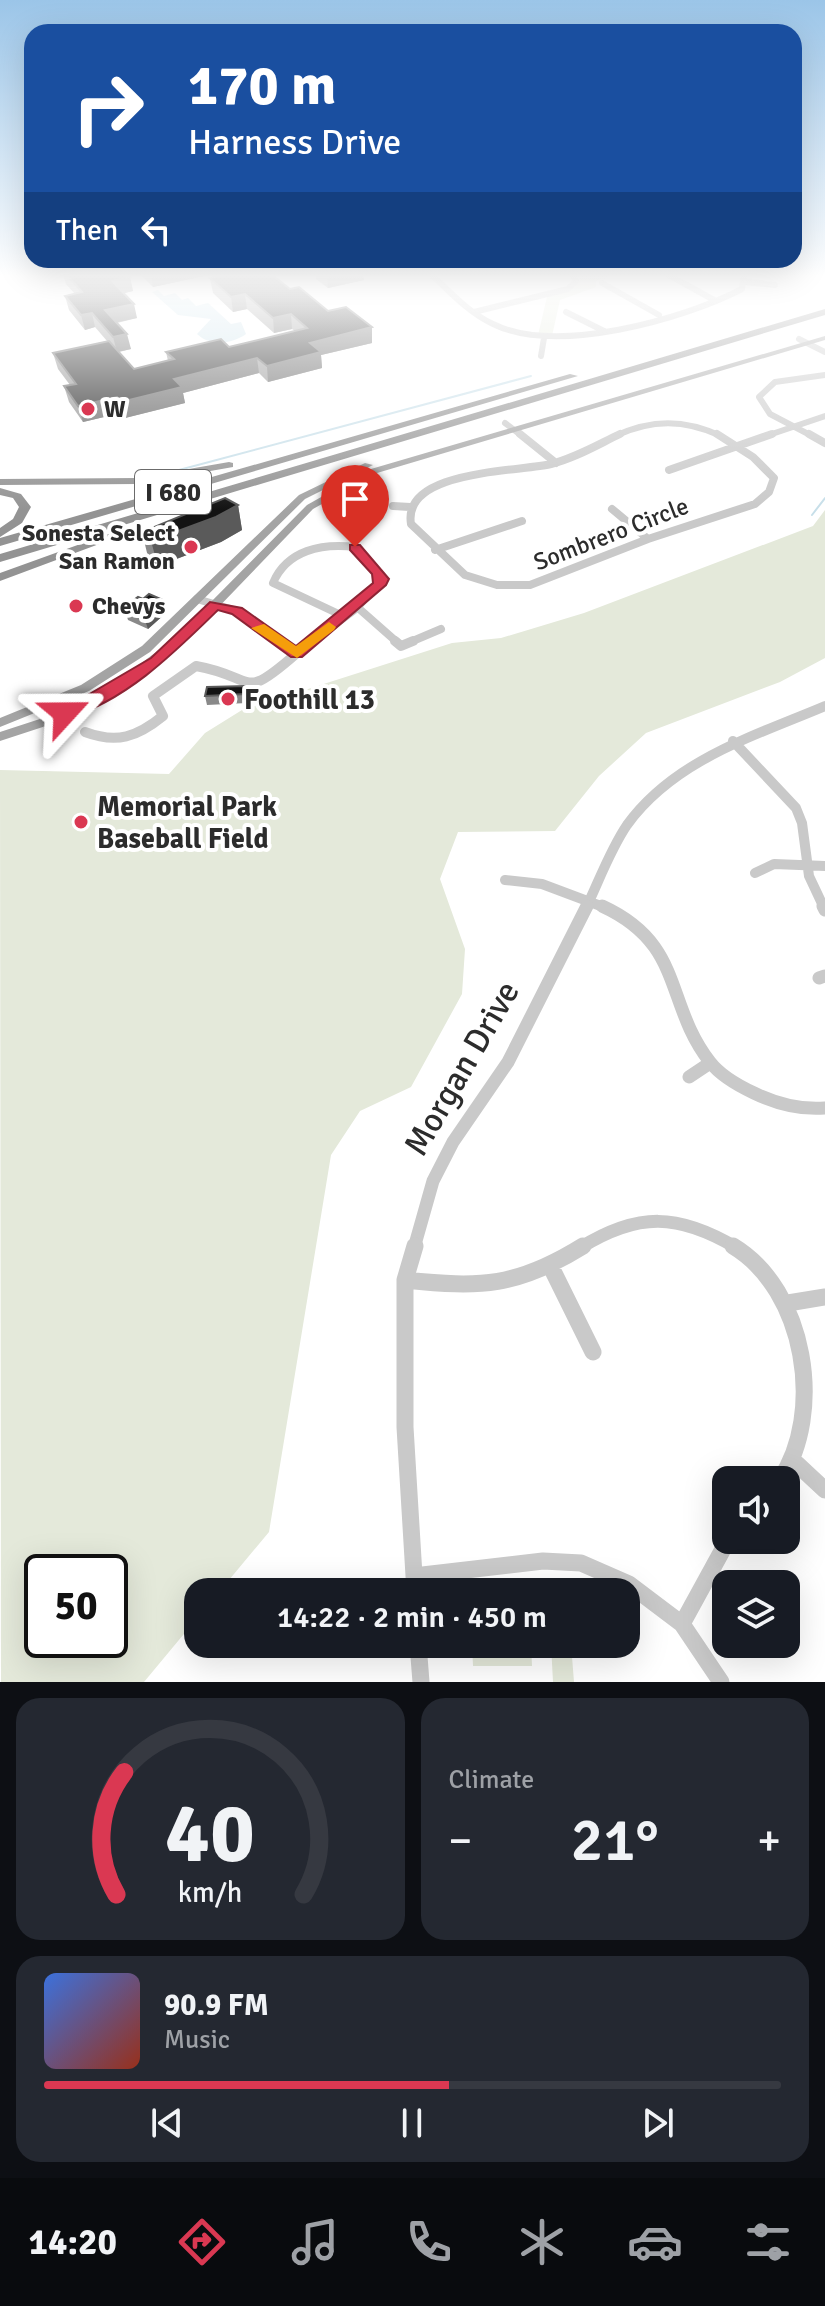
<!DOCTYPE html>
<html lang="en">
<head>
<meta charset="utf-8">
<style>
  body { margin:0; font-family:Signika,sans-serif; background:#242831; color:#f1f3f6; height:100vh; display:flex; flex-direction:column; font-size:30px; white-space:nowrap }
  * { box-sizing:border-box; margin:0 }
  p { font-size:26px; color:#9ea1a6 }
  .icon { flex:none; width:44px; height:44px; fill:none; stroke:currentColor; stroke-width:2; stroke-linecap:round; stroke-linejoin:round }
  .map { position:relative; height:1682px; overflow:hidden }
  .drawer { display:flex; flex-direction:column; gap:16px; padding:16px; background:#0d0f14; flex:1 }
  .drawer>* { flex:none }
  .banner { position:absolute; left:24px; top:24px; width:778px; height:244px; border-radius:24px; box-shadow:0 8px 32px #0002; background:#1a4fa0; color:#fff; overflow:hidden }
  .tools { position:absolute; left:712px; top:1466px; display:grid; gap:16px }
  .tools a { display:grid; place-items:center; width:88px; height:88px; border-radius:16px; background:#171b24; box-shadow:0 8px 32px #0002; font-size:40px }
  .speed { position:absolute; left:24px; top:1554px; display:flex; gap:16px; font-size:40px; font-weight:700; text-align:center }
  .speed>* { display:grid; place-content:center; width:104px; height:104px; border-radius:50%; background:#171b24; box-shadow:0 8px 32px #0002; line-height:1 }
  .speed .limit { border:4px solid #111; border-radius:12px; background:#fff; color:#111 }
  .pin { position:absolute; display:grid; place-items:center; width:68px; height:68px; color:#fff; margin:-82px -34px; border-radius:50% 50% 50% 0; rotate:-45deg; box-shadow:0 0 8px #0007 }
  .pin .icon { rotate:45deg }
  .me { position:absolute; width:88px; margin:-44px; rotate:66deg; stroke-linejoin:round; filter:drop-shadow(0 0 6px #0008) }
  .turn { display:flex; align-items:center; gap:28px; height:168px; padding:0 32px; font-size:36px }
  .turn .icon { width:104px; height:104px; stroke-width:2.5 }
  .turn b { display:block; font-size:56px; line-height:68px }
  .then { display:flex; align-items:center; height:76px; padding:0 32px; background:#0003; gap:16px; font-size:30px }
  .big { font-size:60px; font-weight:600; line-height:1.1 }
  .drawer .card { flex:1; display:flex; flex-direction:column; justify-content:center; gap:12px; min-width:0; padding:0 28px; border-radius:24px; background:#242831 }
  .drawer .dial { align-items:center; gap:0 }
  .dial svg { height:208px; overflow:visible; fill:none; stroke:#363941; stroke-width:7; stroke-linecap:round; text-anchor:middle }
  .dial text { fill:#f1f3f6; stroke:none }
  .song { display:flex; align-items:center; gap:24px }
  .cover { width:96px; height:96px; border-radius:12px; background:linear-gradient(135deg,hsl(220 70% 55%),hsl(10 70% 35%)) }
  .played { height:8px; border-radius:4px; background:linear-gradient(90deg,#da3852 55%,#363941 55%) }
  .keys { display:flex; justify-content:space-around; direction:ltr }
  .heat { display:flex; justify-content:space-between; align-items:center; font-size:44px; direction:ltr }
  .drawer .tiles { flex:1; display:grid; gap:16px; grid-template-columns:1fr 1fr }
  .card:last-child { grid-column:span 2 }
  .trip { position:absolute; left:184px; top:1578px; width:456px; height:80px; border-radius:24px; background:#171b24; box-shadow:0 8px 32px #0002; font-weight:600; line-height:80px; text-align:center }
  .tab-bar { display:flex; height:128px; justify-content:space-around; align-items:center; background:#090b0e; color:#9ea1a6 }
  .tab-bar .icon { width:56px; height:56px }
  .tab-bar .on { color:#da3852 }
  .tab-bar b { font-size:36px; color:#f1f3f6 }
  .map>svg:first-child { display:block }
</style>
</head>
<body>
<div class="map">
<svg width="825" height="1682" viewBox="0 0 825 1682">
  <rect width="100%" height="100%" fill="#fff"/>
  <path fill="#e4e9da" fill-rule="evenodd" d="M 577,274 L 616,274 L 596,281 L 596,287 L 560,300 L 552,336 L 538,335 L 547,297 L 570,291 L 580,280 Z
    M 825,510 L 825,658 L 780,682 L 646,733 L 599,776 L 555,831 L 458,832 L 440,879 L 465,949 L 462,994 L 411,1087 L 360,1111 L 331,1155 L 269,1532 L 219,1592 L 198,1592 L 198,1617 L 144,1682 L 1,1682 L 0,770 L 169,774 L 205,733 L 242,710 L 452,643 L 501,638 L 584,613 L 813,526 ZM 42,1572 L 110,1572 L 110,1640 L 42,1640 Z
    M 472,1644 L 531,1644 L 532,1666 L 473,1666 Z
    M 551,1644 L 571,1644 L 574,1682 L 553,1682 Z"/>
  <path fill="#c7dfe9" d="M 158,290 L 164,296 L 175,293 L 182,300 L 188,298 L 196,306 L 208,303 L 231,324 L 241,322 L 246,334 C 232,344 211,347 197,334 L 211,319 L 178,315 L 152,292 Z"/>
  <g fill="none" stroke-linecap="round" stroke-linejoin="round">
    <path stroke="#c7dfe9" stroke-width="2" d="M 179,470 L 531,376
      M 812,515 L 825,498"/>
    <path stroke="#c9c9c9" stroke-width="6" d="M 431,274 C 450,292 469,313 493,324 C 556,355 682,320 742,289 L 744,274
      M 667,274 L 714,300
      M 746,282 L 775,285
      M 602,283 L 659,315
      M 474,312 L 568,289 L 576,281 L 572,274
      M 566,312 L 604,331
      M 799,339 L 825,352
      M 541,356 L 544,338
      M 505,423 L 522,436
      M 615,436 C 652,419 684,419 721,436
      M 766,436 L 825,416
      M 812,436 L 770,414 L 759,397 L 775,382 L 825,375"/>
    <path stroke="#c9c9c9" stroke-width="8" d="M 520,434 L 556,463
      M 620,434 C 597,445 575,458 551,464 C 517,472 402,470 411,524 L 465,575 L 497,585 L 530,585 L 648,539 L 755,504 L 769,492 L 774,478 L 753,457 L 717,434
      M 809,434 L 825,443
      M 669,470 L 772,434
      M 393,506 L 410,507
      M 612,509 L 648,539
      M 435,550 L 522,521
      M 197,599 L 237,611 L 283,643
      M 356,606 L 398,643
      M 310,643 L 357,608 L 382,579 L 355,547 C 322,543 287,550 273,583 L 343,616
      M 408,643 L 441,629"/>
    <path stroke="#c9c9c9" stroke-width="10" d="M 395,641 L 401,646 L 413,641
      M 297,653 L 313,641
      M 85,732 C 117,744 137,737 163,716 L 153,696 L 196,666 C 258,677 240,703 297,653 L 280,641
      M 733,741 L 796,808 L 802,823 L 809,876 L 824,908
      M 755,873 L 774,864 L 825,866
      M 505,880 L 542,884 L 606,908
      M 586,908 C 599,881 610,850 627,825 C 674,760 754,736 825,706"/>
    <path stroke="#c9c9c9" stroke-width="13" d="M 602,906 C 685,944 664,1003 710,1062 C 720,1075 739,1086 754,1093 C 777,1104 800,1110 825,1108
      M 823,906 L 825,910
      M 819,978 L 825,976
      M 689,1077 L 710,1063
      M 414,1248 L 433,1181 L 453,1142 L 508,1062 L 587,906
      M 580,1248 C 638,1212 678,1213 737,1248"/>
    <path stroke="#c9c9c9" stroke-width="17" d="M 415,1246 L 405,1280 L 405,1427 L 415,1592
      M 733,1246 C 806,1290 825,1413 780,1480
      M 552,1269 L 593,1352
      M 405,1280 C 481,1288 517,1287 583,1246
      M 788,1303 L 825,1297
      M 797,1464 L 825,1490
      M 414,1576 L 543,1561 L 581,1563 L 629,1584 L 682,1624 L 721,1682
      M 682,1624 L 728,1540
      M 418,1644 L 421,1682"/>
    <path fill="#a4a4a4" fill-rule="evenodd" d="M 825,336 L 825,340 L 377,473 L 313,509 L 210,616 L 176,648 L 139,677 L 100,702 L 55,723 L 0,741 L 0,732 L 46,717 L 91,696 L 131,671 L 168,643 L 202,611 L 307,505 L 371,469 Z
      M 365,463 L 373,465 L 305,499 L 150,652 L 89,691 L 0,727 L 0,718 L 81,685 L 142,646 L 299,495 Z"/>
    <path fill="#939393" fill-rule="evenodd" d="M 825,309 L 825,315 L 0,562 L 0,554 Z
      M 570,374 L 578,376 L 0,546 L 0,538 Z
      M 229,462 L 233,463 L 233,467 L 137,484 L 0,485 L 0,479 L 137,478 Z
      M 0,488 L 21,494 L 31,507 L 22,523 L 0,537 L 0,528 L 13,519 L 19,507 L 13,498 L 0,495 Z
      M 122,529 L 126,530 L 126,534 L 0,581 L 0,573 Z"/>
  </g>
  <path fill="#898989" d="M 63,274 L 127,274 L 130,277 L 133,291 L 124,293 L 137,318 L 117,323 L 131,349 L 119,352 L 134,369 L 168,361 L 166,352 L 229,347 L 295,331 L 292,329 L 274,333 L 247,309 L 233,312 L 213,293 L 210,278 L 216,277 L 213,274 L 153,287 L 140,274 L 271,274 L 290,289 L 328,311 L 372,343 L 321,355 L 322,368 L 268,382 L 259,373 L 183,393 L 185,403 L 125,418 L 121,413 L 83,422 L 69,402 L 64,386 L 70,385 L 58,369 L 53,353 L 107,341 L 95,327 L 85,330 L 69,310 L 65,296 L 75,294 L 66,284 Z
    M 316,274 L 363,274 L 364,280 L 328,288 L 316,279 Z
    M 238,505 L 242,530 L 221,542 L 158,566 L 148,557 L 142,532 Z
    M 143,599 L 163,600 L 166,613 L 148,629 L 128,620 L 124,607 Z
    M 248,694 L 247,703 L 207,705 L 205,696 Z"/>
  <path fill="#5a5a5a" d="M 151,274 L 213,274 L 153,287 Z
    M 327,274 L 363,274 L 364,280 L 328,288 Z
    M 130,277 L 133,291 L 116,295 L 112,281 Z
    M 245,294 L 247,309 L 233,312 L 231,297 Z
    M 134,304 L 137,318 L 109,324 L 105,310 Z
    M 92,313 L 95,327 L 85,330 L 81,315 Z
    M 291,314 L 292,329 L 274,333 L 273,318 Z
    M 372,327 L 372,343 L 321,355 L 322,368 L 268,382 L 267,366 L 310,343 Z
    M 127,334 L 131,349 L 117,352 L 113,337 Z
    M 257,358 L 259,373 L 183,393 L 185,403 L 125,418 L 121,402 L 174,379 Z
    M 117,397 L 121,413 L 83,422 L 78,406 Z
    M 238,505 L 242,530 L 221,542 L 158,566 L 151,541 Z
    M 163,600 L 166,613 L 148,629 L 144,617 Z"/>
  <path fill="#131313" stroke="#5a5a5a" stroke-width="2" d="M 66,274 L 127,274 L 130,277 L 112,281 L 134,304 L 105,310 L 127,334 L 113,337 L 92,313 L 81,315 L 65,296 L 82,292 Z
    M 228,274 L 271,274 L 290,289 L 299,287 L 328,311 L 346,307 L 372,327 L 310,343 L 321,352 L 267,366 L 257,358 L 174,379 L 182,387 L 121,402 L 117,397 L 78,406 L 64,386 L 76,384 L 53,353 L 109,341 L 134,369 L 174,359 L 166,352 L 221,339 L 229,347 L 307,328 L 291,314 L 273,318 L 245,294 L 231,297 L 210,278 Z
    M 225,498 L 238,505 L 216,517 L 151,541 L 142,532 Z
    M 149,594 L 163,600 L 144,617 L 124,607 L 138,597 L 143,599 Z
    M 247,686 L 246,694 L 205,696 L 207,687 Z"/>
  <linearGradient id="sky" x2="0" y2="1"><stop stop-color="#9bc5e8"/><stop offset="0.54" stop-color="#fff"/><stop offset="1" stop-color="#fff" stop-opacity="0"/></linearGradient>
  <rect width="825" height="510" fill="url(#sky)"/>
  <path fill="#da3852" stroke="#8e2435" stroke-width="2" d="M 350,545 L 360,545 L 389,579 L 386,585 L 302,657 L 291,657 L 232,614 L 218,610 C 173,654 126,701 65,719 L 57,713 L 151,658 L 210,602 L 242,608 L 296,646 L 373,583 L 372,574 L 350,550 Z"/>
  <path fill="#f59e0b" d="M 329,622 L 336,627 L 334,630 L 297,658 L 251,628 L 264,624 L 296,646 Z"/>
  <g fill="#da3852" stroke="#fff" stroke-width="3">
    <circle cx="88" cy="409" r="8"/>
    <circle cx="191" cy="547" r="8"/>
    <circle cx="76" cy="606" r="8"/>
    <circle cx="228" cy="699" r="8"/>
    <circle cx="81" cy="822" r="8"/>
  </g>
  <g text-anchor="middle" stroke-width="8" stroke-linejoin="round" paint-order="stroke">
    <g font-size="24" font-weight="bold" fill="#2c2c2c" stroke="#fff" text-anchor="start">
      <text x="104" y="417">W</text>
      <text x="175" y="541" text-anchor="end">Sonesta Select<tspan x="175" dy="28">San Ramon</tspan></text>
      <text x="92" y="614">Chevys</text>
    </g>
    <g font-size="24" fill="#2c2c2c" stroke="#fff">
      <text transform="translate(611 534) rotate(-21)" y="8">Sombrero Circle</text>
    </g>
    <rect fill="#fff" stroke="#6b6b6b" stroke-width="2" x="135" y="470" width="76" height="44" rx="6"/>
    <g font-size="26" font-weight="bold" fill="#2c2c2c">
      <text x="173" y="501">I 680</text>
    </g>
    <g font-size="28" font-weight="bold" fill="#2c2c2c" stroke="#fff" text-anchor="start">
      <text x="244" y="709">Foothill 13</text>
      <text x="97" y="816">Memorial Park<tspan x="97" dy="32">Baseball Field</tspan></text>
    </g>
    <g font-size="34" fill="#2c2c2c" stroke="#fff">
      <text transform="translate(461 1068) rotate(-60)" y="12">Morgan Drive</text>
    </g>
  </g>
</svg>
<div class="tools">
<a><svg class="icon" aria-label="sound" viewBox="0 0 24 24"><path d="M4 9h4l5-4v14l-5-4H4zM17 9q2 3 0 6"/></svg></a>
<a><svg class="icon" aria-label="layers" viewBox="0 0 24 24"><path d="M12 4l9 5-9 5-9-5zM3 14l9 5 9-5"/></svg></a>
</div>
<div class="speed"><div class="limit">50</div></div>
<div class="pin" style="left:355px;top:547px;background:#d93025"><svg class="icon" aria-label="arrive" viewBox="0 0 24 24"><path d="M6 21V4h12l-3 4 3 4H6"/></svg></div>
<svg class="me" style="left:65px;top:713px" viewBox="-20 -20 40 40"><path d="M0-17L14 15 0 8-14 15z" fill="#da3852" stroke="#fff" stroke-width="4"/></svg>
<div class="trip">14:22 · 2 min · 450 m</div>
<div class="banner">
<div class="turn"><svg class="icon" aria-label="right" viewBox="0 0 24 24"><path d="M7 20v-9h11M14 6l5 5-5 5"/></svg><div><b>170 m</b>Harness Drive</div></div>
<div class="then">Then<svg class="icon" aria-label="left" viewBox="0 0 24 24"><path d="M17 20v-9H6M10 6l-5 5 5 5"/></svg></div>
</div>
</div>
<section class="drawer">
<div class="tiles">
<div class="card dial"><svg viewBox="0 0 100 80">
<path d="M14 69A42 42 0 1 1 86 69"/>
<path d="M14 69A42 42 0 0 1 17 22" stroke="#da3852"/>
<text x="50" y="56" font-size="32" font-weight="700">40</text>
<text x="50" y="72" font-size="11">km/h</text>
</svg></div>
<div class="card"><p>Climate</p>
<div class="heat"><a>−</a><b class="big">21°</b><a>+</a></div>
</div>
<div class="card">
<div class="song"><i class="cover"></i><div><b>90.9 FM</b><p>Music</p></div></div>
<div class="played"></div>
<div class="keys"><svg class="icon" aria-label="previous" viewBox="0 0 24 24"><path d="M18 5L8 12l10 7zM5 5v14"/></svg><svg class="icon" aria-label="pause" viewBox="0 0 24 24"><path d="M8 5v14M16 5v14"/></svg><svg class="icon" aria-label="next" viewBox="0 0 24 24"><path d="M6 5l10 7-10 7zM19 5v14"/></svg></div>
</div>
</div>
</section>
<nav class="tab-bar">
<b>14:20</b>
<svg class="icon on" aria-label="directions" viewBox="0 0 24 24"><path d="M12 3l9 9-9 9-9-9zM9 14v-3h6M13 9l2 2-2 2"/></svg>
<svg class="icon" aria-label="music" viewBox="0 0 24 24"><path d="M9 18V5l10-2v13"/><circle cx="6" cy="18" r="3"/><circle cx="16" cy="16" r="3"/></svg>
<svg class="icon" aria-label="phone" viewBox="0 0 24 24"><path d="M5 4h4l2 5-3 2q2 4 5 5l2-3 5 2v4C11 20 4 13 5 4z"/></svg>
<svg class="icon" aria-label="climate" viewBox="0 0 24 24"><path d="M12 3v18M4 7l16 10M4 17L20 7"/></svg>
<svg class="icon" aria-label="car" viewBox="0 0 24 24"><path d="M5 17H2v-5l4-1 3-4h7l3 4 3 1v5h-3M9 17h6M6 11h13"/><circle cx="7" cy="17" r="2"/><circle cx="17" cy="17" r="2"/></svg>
<svg class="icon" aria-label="filters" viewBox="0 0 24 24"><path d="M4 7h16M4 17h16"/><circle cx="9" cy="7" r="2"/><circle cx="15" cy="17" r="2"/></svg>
</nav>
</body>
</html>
